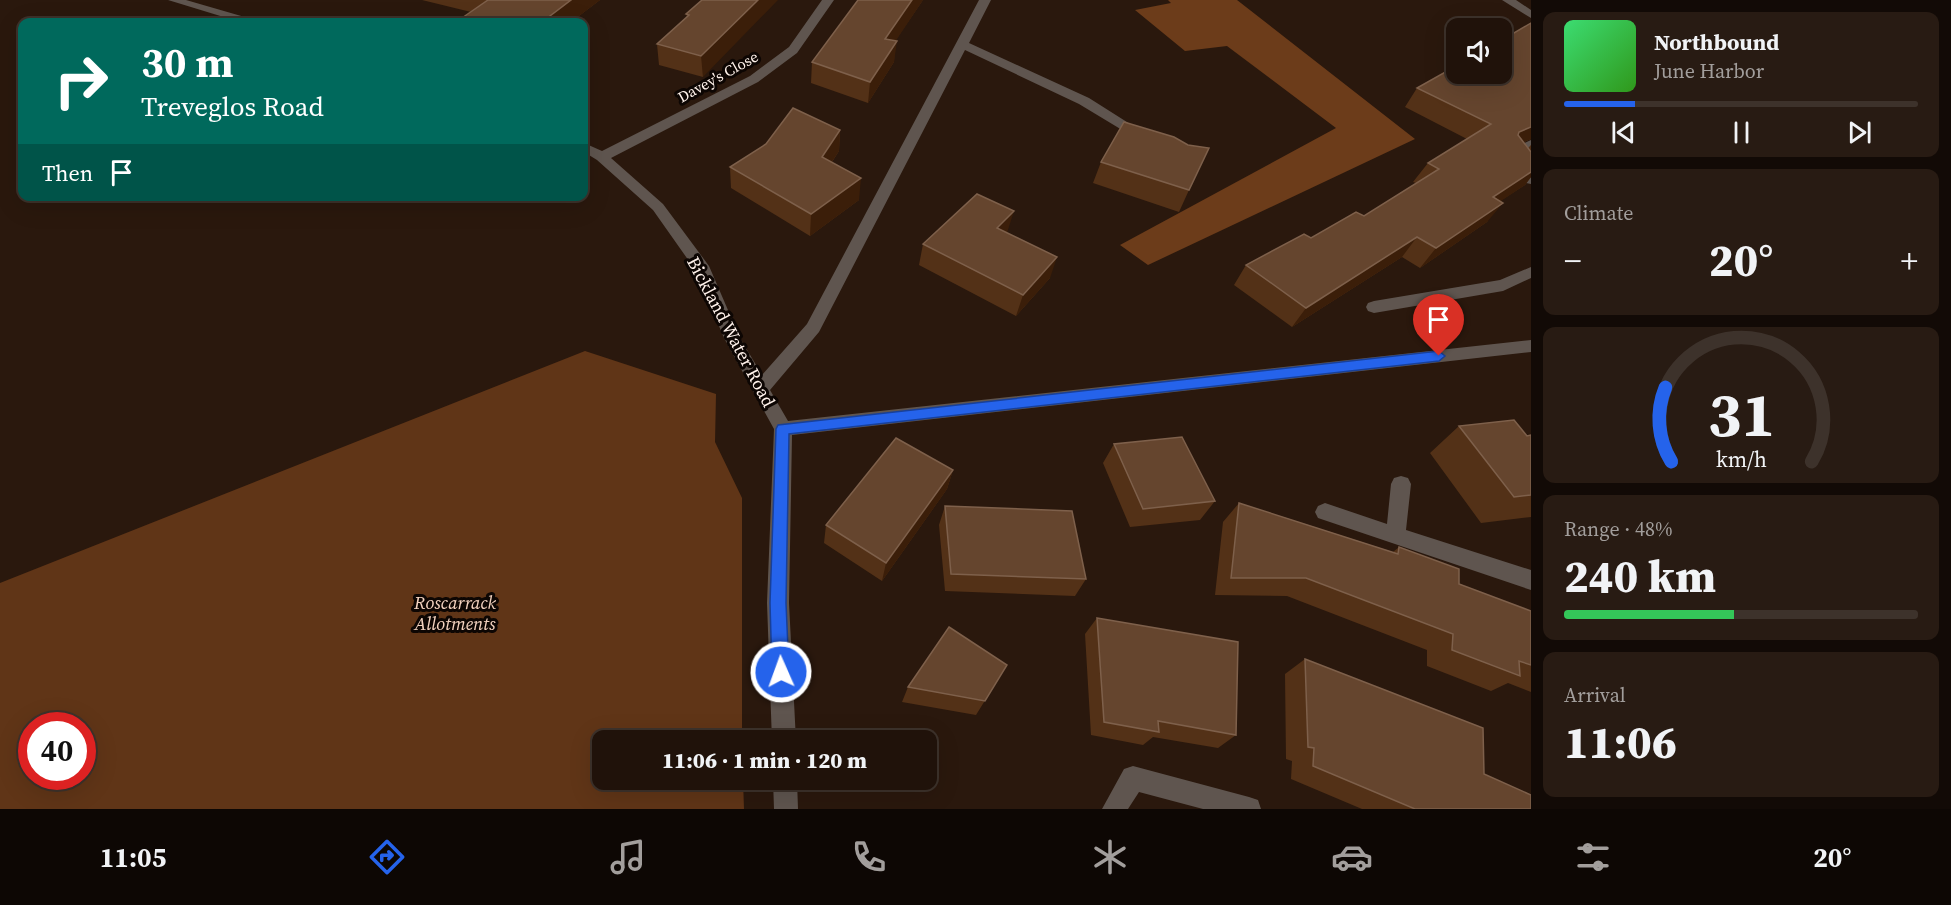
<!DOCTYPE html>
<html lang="en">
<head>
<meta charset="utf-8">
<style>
  body { margin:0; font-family:"Source Serif 4",serif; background:#281b13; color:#f1f3f6; height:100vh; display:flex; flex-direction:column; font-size:22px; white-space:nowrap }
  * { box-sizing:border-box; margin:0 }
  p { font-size:20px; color:#a29e9c }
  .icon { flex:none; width:33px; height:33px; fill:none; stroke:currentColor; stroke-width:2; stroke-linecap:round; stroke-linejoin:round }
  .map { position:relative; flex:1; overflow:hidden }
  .panel { display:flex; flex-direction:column; gap:12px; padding:12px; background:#120a06; width:420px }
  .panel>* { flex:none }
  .top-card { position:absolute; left:18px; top:18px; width:570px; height:183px; border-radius:12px; box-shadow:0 6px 24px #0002,0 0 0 2px #3d322b; background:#00695c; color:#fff; overflow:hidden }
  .tools { position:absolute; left:1446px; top:18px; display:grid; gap:12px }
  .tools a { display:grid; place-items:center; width:66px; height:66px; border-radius:12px; background:#20120a; box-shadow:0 6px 24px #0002,0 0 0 2px #3d322b; font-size:30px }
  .speed { position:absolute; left:18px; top:712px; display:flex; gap:12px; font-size:30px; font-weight:700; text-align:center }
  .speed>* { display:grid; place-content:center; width:78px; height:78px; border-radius:50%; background:#20120a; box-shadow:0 6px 24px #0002,0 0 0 2px #3d322b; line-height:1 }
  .speed .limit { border:9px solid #d22; background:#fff; color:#111 }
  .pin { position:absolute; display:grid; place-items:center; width:51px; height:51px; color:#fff; margin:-62px -26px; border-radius:50% 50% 50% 0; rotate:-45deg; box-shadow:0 0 6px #0007 }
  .pin .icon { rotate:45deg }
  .me { position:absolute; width:66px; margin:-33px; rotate:358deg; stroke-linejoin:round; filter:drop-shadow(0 0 4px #0008) }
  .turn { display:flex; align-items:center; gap:21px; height:126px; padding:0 24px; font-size:27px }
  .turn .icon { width:78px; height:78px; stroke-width:2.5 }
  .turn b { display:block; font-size:42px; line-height:51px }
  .then { display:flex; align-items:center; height:57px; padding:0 24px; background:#0003; gap:12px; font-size:22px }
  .big { font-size:45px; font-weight:800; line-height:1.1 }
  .panel .widget { flex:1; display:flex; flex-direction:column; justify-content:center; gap:9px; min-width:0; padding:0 21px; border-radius:12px; background:#281b13 }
  .panel .dial { align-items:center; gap:0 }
  .dial svg { height:156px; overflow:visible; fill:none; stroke:#3d322b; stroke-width:7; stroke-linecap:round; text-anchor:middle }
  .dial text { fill:#f1f3f6; stroke:none }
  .song { display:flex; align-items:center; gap:18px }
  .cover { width:72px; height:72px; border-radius:9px; background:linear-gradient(135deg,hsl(140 70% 55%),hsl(110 70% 35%)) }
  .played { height:6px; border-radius:3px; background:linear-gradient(90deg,#2563eb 20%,#3d322b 20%) }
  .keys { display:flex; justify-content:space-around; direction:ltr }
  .heat { display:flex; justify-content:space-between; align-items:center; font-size:33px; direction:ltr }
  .charge { height:9px; border-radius:4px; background:linear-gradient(90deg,#34c759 48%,#3d322b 0) }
  .trip { position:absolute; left:592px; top:730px; width:345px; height:60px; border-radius:12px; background:#20120a; box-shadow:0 6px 24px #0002,0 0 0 2px #3d322b; font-weight:800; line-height:60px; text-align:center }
  .tab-bar { display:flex; height:96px; justify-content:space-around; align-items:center; background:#0d0704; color:#a29e9c }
  .tab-bar .icon { width:42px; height:42px }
  .tab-bar .active { color:#2563eb }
  .tab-bar b { font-size:27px; color:#f1f3f6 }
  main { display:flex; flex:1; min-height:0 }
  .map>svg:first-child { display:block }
</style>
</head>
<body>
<main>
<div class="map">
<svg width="1531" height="809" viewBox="0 0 1531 809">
  <rect width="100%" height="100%" fill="#2a180d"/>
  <path fill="#603517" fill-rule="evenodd" d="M 585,351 L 716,394 L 715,442 L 742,498 L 742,741 L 603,741 L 603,780 L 743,780 L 744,809 L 0,809 L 0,583 ZM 32,726 L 82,726 L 82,777 L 32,777 Z"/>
  <path fill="#6c3c1a" d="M 1168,0 L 1237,0 L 1415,139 L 1148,265 L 1120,245 L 1336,128 L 1227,46 L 1185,51 L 1135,10 L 1171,3 Z"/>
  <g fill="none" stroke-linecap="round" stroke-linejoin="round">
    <path fill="#5f554f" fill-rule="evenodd" d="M 168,0 L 186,0 L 255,20 L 257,22 L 240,22 Z
      M 822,0 L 834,0 L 797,53 L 758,82 L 611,158 L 663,204 L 709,266 L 740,338 L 762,375 L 807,324 L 979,0 L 991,0 L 969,43 L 1089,98 L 1149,136 L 1147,139 L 1137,139 L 1079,104 L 965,50 L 819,332 L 770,390 L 788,421 L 1531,340 L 1531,352 L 792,435 L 789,603 L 796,741 L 772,741 L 767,603 L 774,429 L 724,338 L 696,271 L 653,210 L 597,160 L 584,152 L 584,143 L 602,151 L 750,76 L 789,47 Z
      M 1502,0 L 1516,0 L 1531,10 L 1531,18 Z
      M 1531,140 L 1531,149 L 1519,154 L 1531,170 L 1531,184 L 1526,183 L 1504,153 Z
      M 1531,267 L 1531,278 L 1503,291 L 1374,313 L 1368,311 L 1366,307 L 1368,303 L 1374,301 L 1500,280 Z
      M 1401,476 L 1408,478 L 1411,484 L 1406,530 L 1531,570 L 1531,590 L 1318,518 L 1315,512 L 1318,506 L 1325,503 L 1387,524 L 1391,484 L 1394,478 Z
      M 1133,766 L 1249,797 L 1258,800 L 1261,809 L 1203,809 L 1139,792 L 1128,809 L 1102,809 L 1124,769 Z
      M 773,780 L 797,780 L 798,809 L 774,809 Z"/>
  </g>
  <path fill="#533117" d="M 422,0 L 600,0 L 571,22 L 460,22 L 459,20 L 471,12 Z
    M 702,0 L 703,77 L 659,65 L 657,44 L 687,17 L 686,14 Z
    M 923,0 L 895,41 L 894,62 L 868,103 L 811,83 L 812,62 Z
    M 1531,23 L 1531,139 L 1524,142 L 1528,148 L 1531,145 L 1531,177 L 1525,185 L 1500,201 L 1487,222 L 1420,268 L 1402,257 L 1292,327 L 1234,285 L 1246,265 L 1364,216 L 1416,183 L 1413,182 L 1428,163 L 1467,139 L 1405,107 L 1417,88 Z
    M 840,130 L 839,151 L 832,162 L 859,200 L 810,236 L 731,188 L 730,167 Z
    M 1101,162 L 1189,190 L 1179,212 L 1093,183 Z
    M 1007,233 L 1050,278 L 1016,316 L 919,265 L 923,244 Z
    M 1459,426 L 1527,436 L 1531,435 L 1531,517 L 1481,523 L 1430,453 Z
    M 1114,444 L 1215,501 L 1200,520 L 1130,527 L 1103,463 Z
    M 953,470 L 947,489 L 882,581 L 824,543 L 826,525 Z
    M 1239,503 L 1393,552 L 1399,547 L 1459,584 L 1531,611 L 1531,692 L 1508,683 L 1491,691 L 1427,666 L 1427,650 L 1287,596 L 1215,595 L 1223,522 Z
    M 945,506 L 1086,579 L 1075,596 L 945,591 L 939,525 Z
    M 1097,618 L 1236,735 L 1218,748 L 1153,737 L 1143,745 L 1091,735 L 1085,634 Z
    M 1305,659 L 1484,774 L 1531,809 L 1362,809 L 1291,779 L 1292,761 L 1286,759 L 1285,674 Z
    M 1007,665 L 976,715 L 902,702 L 908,687 Z"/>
  <path fill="#3b1e09" d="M 571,0 L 600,0 L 571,22 L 542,22 Z
    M 758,0 L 778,0 L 703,77 L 701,56 Z
    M 912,0 L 923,0 L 883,60 L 885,39 Z
    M 897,41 L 894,62 L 868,103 L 870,82 Z
    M 1531,127 L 1531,139 L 1503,151 L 1519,132 Z
    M 840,130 L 839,151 L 821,178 L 822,157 Z
    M 1531,172 L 1531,177 L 1525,185 L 1477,217 L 1493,197 Z
    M 861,178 L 859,200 L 810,236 L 811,214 Z
    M 1503,203 L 1487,222 L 1420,268 L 1436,248 Z
    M 1014,211 L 1007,233 L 997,228 Z
    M 1417,237 L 1402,257 L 1292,327 L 1306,308 Z
    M 1057,257 L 1050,278 L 1016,316 L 1023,295 Z
    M 953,470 L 947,489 L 882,581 L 886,563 Z"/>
  <path fill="#65452e" stroke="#7e604b" stroke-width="1.5" d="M 488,0 L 571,0 L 542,22 L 469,22 L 459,20 Z
    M 702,0 L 758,0 L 701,56 L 657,44 L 689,15 L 686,14 Z
    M 858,0 L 912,0 L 885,39 L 897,41 L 870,82 L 812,62 Z
    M 1531,23 L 1531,127 L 1519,132 L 1518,135 L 1531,152 L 1531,172 L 1493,197 L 1503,203 L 1436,248 L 1417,237 L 1306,308 L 1246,265 L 1304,234 L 1311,238 L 1356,212 L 1364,216 L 1439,169 L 1428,163 L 1491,124 L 1417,88 L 1456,66 L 1456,74 L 1502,74 L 1502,40 Z
    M 793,108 L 840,130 L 822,157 L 861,178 L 811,214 L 730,167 L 766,144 Z
    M 1124,122 L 1174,137 L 1188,145 L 1209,148 L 1189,190 L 1101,162 Z
    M 977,194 L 1014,211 L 997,228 L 1057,257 L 1023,295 L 923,244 Z
    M 1514,420 L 1527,436 L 1531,435 L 1531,495 L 1514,497 L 1459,426 Z
    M 1182,437 L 1215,501 L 1143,509 L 1114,444 Z
    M 896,438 L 953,470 L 886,563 L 826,525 Z
    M 1239,503 L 1398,554 L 1399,547 L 1459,569 L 1459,584 L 1531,611 L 1531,665 L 1519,661 L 1520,676 L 1452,650 L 1453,634 L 1306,578 L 1231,578 Z
    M 945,506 L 1072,511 L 1086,579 L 951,574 Z
    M 1097,618 L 1238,642 L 1236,735 L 1158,721 L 1159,732 L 1104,722 Z
    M 949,627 L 1007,665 L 985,701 L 908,687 Z
    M 1305,659 L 1483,728 L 1484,774 L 1531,795 L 1531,809 L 1415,809 L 1313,766 L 1314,748 L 1308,747 Z"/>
  <path fill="#2563eb" stroke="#184099" stroke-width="1.5" d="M 1439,351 L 1445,356 L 1439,361 L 789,434 L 786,603 L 789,672 L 787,678 L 781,680 L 775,678 L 772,672 L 770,603 L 776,429 L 778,425 Z"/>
  <g text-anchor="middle" stroke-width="6" stroke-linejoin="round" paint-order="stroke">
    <g font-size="15" fill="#fff2eb" stroke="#0d0603">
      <text transform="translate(718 77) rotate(-29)" y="5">Davey's Close</text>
    </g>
    <g font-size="18" fill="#fff2eb" stroke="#0d0603">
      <text transform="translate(731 332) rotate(62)" y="6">Bickland Water Road</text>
    </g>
    <g font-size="18" font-style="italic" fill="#f5d4c1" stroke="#0d0603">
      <text x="455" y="609">Roscarrack<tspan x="455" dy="21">Allotments</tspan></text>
    </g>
  </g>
</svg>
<div class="tools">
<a><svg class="icon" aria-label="sound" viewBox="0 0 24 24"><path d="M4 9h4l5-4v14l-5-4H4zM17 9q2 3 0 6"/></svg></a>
</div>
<div class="speed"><div class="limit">40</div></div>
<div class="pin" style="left:1439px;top:356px;background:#d93025"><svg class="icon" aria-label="arrive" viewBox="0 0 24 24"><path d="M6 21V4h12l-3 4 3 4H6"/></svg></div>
<svg class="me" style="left:781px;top:672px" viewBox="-20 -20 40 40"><circle r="17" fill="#2563eb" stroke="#fff" stroke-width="3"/><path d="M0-11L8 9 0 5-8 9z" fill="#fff"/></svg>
<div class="trip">11:06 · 1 min · 120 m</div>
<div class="top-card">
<div class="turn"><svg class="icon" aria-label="right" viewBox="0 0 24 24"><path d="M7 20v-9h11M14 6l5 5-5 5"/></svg><div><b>30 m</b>Treveglos Road</div></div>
<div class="then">Then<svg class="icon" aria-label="arrive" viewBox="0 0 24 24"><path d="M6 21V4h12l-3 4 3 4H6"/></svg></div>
</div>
</div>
<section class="panel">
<div class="widget">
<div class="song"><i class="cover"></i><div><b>Northbound</b><p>June Harbor</p></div></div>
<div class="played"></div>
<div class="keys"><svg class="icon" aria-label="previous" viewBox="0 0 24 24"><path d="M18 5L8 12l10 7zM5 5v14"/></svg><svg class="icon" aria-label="pause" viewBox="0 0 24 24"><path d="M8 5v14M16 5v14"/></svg><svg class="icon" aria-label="next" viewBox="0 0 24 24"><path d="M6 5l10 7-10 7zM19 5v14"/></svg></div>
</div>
<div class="widget"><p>Climate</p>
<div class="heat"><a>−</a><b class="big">20°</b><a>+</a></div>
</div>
<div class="widget dial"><svg viewBox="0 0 100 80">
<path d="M14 69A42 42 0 1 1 86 69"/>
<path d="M14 69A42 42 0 0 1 11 31" stroke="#2563eb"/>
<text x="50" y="56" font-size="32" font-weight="700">31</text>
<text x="50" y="72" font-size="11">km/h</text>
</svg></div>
<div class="widget"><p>Range · 48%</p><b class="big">240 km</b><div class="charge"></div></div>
<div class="widget"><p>Arrival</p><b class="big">11:06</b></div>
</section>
</main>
<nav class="tab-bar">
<b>11:05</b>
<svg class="icon active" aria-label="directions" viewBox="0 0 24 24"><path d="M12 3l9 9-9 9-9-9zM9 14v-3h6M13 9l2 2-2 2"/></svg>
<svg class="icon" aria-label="music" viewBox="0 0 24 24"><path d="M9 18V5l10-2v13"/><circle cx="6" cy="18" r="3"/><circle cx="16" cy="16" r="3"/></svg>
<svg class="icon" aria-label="phone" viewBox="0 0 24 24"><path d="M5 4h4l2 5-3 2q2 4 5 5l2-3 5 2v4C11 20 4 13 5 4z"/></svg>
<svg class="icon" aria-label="climate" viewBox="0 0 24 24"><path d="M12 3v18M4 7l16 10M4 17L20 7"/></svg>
<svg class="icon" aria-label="car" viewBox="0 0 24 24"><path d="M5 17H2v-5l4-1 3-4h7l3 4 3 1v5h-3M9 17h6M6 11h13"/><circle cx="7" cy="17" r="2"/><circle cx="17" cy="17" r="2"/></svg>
<svg class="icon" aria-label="filters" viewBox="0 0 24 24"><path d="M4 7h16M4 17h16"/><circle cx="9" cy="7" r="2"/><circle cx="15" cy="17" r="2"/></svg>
<b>20°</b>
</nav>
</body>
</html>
